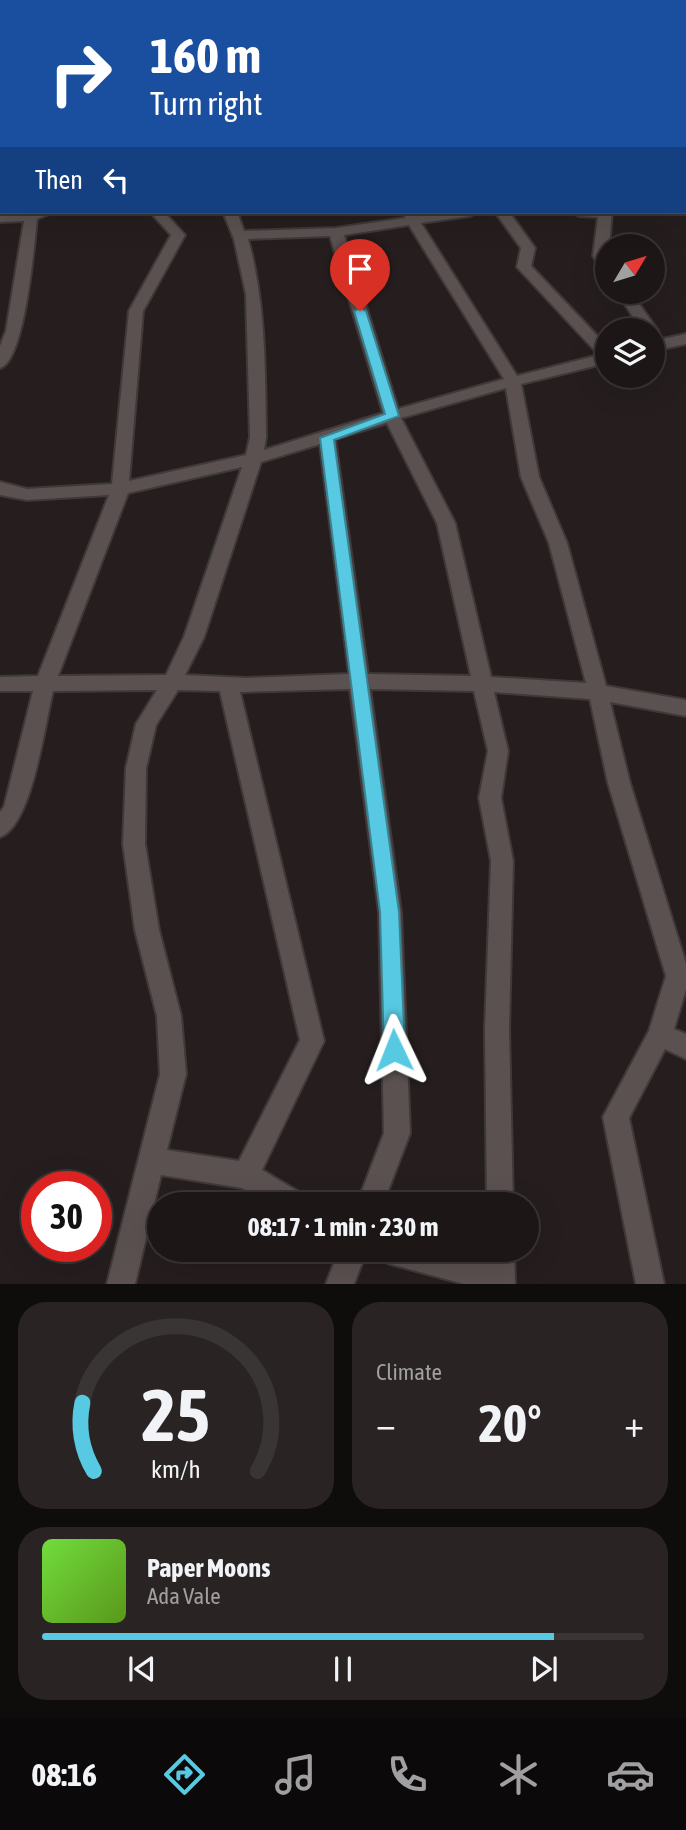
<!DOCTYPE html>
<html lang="en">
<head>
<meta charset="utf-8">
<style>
  body { margin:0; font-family:"Asap Condensed",sans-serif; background:#292323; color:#f1f3f6; height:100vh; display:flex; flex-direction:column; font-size:26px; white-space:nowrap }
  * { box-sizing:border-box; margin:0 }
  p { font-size:23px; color:#a09fa1 }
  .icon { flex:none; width:38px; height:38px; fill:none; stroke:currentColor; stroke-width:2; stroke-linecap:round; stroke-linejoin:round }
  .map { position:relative; height:1284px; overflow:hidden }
  .panel { display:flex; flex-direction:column; gap:18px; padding:18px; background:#0f0c0c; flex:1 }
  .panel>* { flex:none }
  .banner { position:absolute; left:0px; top:0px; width:686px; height:214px; box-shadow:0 7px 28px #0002,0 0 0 2px #3a3535; background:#1a4fa0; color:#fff; overflow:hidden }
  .needle { width:46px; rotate:52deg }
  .controls { position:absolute; left:595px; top:234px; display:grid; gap:14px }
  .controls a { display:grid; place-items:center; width:70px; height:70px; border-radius:50%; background:#1c1616; box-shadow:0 7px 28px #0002,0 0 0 2px #3a3535; font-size:35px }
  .speed { position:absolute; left:21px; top:1171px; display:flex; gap:14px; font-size:35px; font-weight:700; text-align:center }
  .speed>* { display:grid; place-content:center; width:91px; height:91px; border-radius:50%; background:#1c1616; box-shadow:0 7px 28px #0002,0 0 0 2px #3a3535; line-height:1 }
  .speed .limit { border:10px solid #d22; background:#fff; color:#111 }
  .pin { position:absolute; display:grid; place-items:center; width:60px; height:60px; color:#fff; margin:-72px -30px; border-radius:50% 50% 50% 0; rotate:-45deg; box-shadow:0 0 7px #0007 }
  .pin .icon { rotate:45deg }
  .me { position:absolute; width:77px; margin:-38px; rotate:358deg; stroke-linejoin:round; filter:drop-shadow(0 0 5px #0008) }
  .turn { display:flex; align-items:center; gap:24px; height:147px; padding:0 35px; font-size:32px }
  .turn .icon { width:91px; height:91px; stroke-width:2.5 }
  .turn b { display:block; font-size:49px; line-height:60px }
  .then { display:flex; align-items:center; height:66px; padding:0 35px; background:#0003; gap:14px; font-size:26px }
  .big { font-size:52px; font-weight:700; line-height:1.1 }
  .panel .card { flex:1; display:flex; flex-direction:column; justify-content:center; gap:10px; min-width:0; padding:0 24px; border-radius:28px; background:#292323 }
  .panel .dial { align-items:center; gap:0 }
  .dial svg { height:182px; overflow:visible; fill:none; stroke:#3a3535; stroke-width:7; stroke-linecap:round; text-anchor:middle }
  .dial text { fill:#f1f3f6; stroke:none }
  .song { display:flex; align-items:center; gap:21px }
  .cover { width:84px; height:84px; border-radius:10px; background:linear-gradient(135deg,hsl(100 70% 55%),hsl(90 70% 35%)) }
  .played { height:7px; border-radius:4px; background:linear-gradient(90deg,#57c9e2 85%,#3a3535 85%) }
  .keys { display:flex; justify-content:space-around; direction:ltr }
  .heat { display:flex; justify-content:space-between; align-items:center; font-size:38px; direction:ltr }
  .panel .tiles { flex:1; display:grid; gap:18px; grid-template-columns:1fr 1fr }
  .card:last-child { grid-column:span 2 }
  .trip { position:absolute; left:147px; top:1192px; width:392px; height:70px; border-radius:35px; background:#1c1616; box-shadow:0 7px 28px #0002,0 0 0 2px #3a3535; font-weight:700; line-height:70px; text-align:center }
  .tab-bar { display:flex; height:112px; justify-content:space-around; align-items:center; background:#0b0909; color:#a09fa1 }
  .tab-bar .icon { width:49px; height:49px }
  .tab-bar .current { color:#57c9e2 }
  .tab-bar b { font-size:32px; color:#f1f3f6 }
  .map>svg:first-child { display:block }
</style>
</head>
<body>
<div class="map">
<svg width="686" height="1284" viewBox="0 0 686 1284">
  <rect width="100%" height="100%" fill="#261e1e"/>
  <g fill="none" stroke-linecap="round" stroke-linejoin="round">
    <g stroke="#3f3939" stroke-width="4">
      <path id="minor" d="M 326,0 L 347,0 L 325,2 Z
        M 348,0 L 390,0 L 391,2 L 349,2 Z
        M 550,0 L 561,0 L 549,2 Z
        M 0,51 L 2,51 L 2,58 L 0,58 Z
        M 0,125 L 2,125 L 2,133 L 0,133 Z
        M 684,168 L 686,169 L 686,177 L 684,176 Z
        M 684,192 L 686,193 L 686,208 L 684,208 Z
        M 54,212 L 37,219 C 34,245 25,361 0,368 L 0,346 L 6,331 L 24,221 L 0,222 L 0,214 Z
        M 150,212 L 164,212 L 185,235 L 143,311 L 129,481 L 246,455 L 250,437 L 246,294 L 234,239 L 223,212 L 237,212 L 244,231 L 336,228 L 405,218 L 404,212 L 418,212 L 419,216 L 477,212 L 470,216 L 421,223 L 517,376 L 599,355 L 517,267 L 521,248 L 495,212 L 509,212 L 535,248 L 531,266 L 607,346 L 607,363 L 521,384 L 539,477 L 567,543 L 606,686 L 686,700 L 686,716 L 610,702 L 630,783 L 686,964 L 686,989 L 674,1029 L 686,1034 L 686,1059 L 665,1049 L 629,1118 L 664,1284 L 636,1284 L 603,1117 L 649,1031 L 666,976 L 608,783 L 590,699 L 494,692 L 508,751 L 501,798 L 513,861 L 509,1029 L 513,1204 L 487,1204 L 485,1029 L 491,861 L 479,798 L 488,751 L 474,691 L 370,689 L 401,912 L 410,1133 L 383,1204 L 357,1204 L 384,1133 L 379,912 L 350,689 L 240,692 L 324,1041 L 262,1170 L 304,1195 L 308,1204 L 270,1204 L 242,1188 L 161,1175 L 135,1284 L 107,1284 L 160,1074 L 157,1016 L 135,930 L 123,844 L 126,768 L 136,724 L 157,690 L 53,691 C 45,723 32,826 0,837 L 0,812 L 4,807 L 33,691 L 0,691 L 0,677 L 38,676 L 109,495 L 27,500 L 0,495 L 0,482 L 27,489 L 112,484 L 129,311 L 171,235 ZM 409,225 L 504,379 L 398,409 L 344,235 ZM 330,236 L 383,413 L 264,450 L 266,437 C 265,370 266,304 248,239 ZM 506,388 L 521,477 L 549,543 L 586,683 L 491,677 L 455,523 L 401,418 ZM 387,423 L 437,523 L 471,676 L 368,674 L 335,439 ZM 320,444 L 349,674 L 246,678 L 185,675 L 204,637 L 261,462 ZM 242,467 L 184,637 L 166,675 L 58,676 L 128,493 ZM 178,690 L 220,691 L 300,1040 L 239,1161 L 167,1150 L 186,1074 L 181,1016 L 159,930 L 145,844 L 146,768 L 156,725 Z
        M 572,212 L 612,212 L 607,271 L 602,270 L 593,256 L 598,217 L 579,216 Z
        M 617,292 L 631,292 L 658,331 L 655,334 L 653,335 L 653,331 L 642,331 Z
        M 686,334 L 686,344 L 653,351 L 653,341 Z
        M 339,1250 L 367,1250 L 354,1284 L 326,1284 Z
        M 376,1250 L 439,1250 L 487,1262 L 486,1250 L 514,1250 L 515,1284 L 464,1284 L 390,1264 L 380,1260 Z"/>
    </g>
    <g stroke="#3f3939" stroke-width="4">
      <path id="secondary" d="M 127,0 L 137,0 L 126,2 Z
        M 2,109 L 2,117 L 0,118 L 0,110 Z"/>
    </g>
    <use href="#minor" fill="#5b5151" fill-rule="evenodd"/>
    <use href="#secondary" fill="#5b5151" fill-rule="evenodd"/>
  </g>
  <path fill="#57c9e2" stroke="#398393" stroke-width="2" d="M 360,308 L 366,311 L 399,416 L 334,440 L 399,912 L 405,1050 L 402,1057 L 394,1060 L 387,1057 L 384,1050 L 380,912 L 320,438 L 385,414 L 354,311 Z"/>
</svg>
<div class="controls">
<a><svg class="needle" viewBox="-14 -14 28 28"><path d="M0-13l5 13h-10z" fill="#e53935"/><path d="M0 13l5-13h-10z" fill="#a09fa1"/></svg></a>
<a><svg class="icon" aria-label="layers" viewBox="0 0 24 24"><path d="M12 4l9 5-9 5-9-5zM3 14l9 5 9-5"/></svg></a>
</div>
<div class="speed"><div class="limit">30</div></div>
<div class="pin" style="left:360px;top:311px;background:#d93025"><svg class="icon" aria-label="arrive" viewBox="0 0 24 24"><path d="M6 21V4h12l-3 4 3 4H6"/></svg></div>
<svg class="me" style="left:394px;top:1050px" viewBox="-20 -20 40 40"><path d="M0-17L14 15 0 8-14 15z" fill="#57c9e2" stroke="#fff" stroke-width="4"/></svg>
<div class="trip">08:17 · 1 min · 230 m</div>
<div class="banner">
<div class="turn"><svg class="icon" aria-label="right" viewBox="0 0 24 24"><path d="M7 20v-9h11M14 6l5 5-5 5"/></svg><div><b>160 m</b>Turn right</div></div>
<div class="then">Then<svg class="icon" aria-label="left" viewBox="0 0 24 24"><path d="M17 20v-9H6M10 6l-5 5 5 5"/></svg></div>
</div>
</div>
<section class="panel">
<div class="tiles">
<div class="card dial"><svg viewBox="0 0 100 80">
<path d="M14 69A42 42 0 1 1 86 69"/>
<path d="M14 69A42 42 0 0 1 9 39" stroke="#57c9e2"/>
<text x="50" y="56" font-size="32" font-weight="700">25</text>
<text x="50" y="72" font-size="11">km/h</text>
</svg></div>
<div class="card"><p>Climate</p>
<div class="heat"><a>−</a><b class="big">20°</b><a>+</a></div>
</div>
<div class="card">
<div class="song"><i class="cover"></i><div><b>Paper Moons</b><p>Ada Vale</p></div></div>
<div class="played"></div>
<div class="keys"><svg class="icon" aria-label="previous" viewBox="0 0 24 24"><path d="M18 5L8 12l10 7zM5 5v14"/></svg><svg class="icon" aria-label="pause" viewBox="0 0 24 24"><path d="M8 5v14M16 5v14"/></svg><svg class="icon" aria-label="next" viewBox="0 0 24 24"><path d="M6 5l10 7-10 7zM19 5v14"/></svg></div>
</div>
</div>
</section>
<nav class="tab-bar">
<b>08:16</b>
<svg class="icon current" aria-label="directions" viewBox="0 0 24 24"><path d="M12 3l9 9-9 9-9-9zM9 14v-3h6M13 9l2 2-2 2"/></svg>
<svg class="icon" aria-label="music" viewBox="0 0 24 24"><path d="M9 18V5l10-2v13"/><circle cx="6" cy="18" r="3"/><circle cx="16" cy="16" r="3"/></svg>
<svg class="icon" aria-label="phone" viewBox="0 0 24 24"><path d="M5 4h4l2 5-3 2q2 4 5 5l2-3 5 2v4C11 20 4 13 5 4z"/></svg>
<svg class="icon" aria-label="climate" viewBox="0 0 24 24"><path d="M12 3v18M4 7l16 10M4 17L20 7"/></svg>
<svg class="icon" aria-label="car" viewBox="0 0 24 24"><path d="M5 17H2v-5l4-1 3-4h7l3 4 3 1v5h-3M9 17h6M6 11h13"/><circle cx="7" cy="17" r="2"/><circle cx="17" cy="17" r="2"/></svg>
</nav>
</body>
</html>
